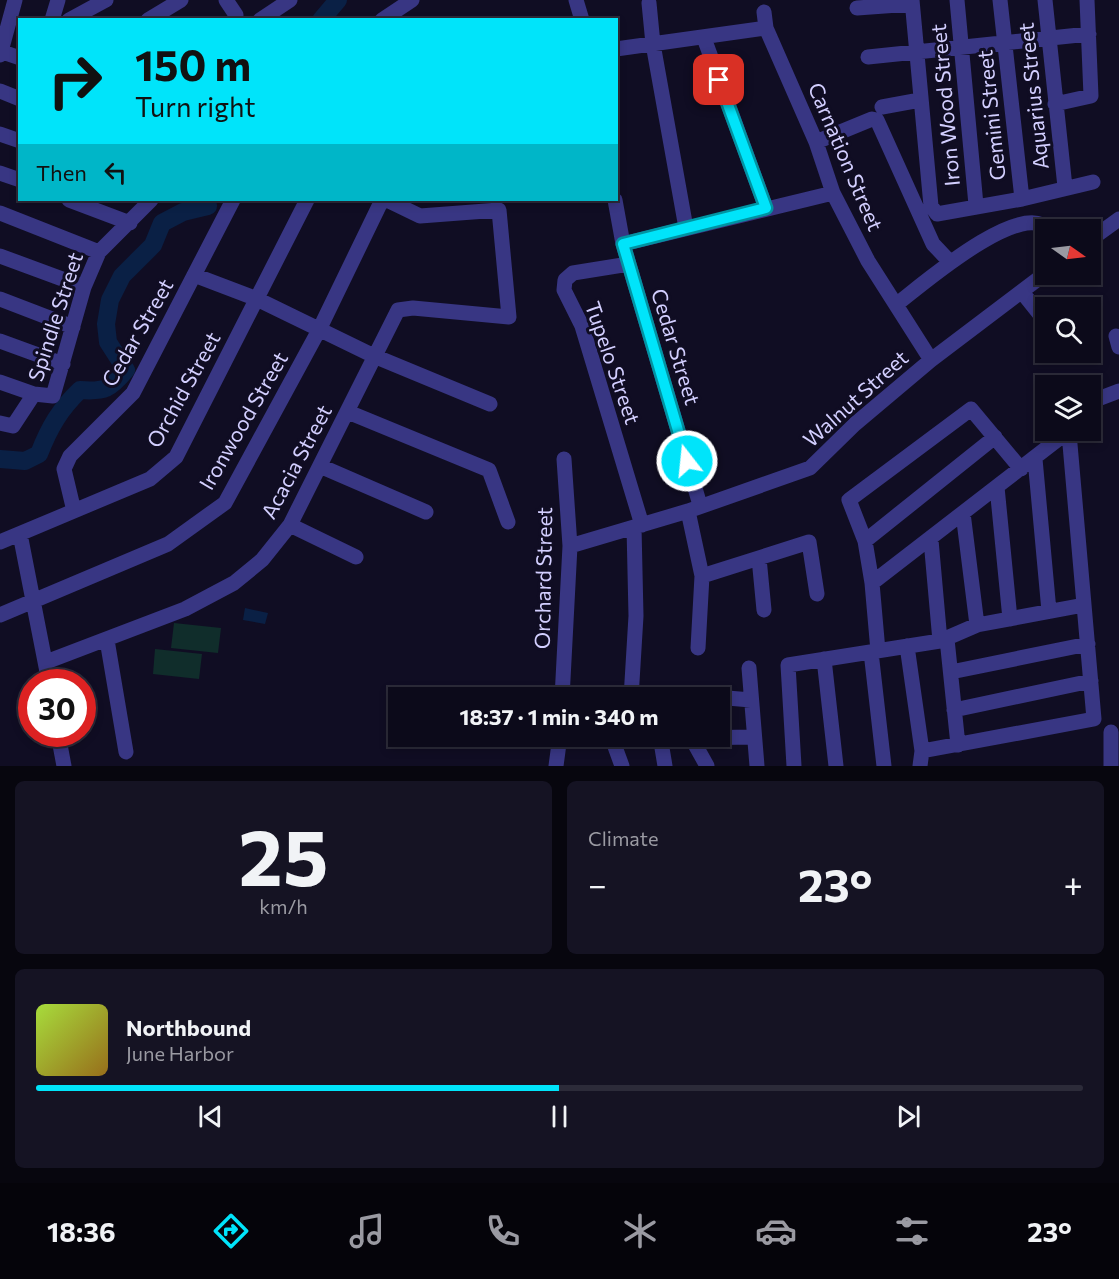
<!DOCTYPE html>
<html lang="en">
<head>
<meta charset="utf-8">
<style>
  body { margin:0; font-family:Commissioner,sans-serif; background:#151323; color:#f1f3f6; height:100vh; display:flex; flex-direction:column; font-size:22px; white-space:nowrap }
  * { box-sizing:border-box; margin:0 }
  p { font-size:20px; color:#9a9aa2 }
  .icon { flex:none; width:33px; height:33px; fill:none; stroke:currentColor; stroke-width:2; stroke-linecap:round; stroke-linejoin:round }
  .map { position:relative; height:766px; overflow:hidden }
  .details { display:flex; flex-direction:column; gap:15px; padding:15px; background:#07060e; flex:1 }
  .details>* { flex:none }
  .guide { position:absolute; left:18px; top:18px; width:600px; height:183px; border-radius:0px; box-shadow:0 3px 9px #0003,0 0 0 2px #2c2b39; background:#00e4fa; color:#111; overflow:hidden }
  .needle { width:39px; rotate:104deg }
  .buttons { position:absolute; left:1035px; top:219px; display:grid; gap:12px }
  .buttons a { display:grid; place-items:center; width:66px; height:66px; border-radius:0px; background:#0c0a1a; box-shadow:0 3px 9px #0003,0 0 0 2px #2c2b39; font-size:30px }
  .speed { position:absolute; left:18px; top:669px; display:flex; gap:12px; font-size:30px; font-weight:700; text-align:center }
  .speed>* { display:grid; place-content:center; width:78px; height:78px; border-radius:50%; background:#0c0a1a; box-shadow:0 3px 9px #0003,0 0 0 2px #2c2b39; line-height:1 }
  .speed .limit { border:9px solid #d22; background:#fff; color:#111 }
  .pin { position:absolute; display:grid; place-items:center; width:51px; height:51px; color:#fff; margin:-26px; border-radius:12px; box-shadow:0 3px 9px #0006 }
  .me { position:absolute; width:66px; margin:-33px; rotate:344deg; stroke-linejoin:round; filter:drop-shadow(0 0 4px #0008) }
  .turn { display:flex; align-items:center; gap:21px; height:126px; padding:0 18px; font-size:27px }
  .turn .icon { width:78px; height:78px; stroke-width:2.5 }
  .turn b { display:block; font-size:42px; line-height:51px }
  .then { display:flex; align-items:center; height:57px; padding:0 18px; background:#0003; gap:12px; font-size:22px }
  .big { font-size:45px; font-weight:700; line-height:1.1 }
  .details .widget { flex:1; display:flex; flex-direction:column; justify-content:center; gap:9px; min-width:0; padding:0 21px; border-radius:9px; background:#151323 }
  .details .dial { align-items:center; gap:0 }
  .dial b { font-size:78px; line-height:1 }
  .song { display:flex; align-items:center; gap:18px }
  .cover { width:72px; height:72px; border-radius:9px; background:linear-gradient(135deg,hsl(80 70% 55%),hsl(40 70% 35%)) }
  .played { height:6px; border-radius:3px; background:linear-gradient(90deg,#00e4fa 50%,#2c2b39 50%) }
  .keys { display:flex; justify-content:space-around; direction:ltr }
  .heat { display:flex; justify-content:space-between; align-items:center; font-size:33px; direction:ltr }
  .details .tiles { flex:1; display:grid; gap:15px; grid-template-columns:1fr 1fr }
  .widget:last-child { grid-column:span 2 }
  .trip { position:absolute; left:388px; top:687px; width:342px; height:60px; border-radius:0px; background:#0c0a1a; box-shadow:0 3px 9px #0003,0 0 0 2px #2c2b39; font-weight:700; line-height:60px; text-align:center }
  .menu { display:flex; height:96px; justify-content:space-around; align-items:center; background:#05040a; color:#9a9aa2 }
  .menu .icon { width:42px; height:42px }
  .menu .selected { color:#00e4fa }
  .menu b { font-size:27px; color:#f1f3f6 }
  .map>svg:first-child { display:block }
</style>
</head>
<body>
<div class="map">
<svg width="1119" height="766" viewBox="0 0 1119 766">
  <rect width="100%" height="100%" fill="#100d23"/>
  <path fill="#102d2b" d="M 174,623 L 221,628 L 218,653 L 171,648 Z
    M 155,649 L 202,654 L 199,679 L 153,674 Z"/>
  <path fill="#0a2045" d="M 245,608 L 268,613 L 265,624 L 243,620 Z"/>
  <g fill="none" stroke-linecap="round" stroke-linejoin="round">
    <path stroke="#0a2045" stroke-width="18" d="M 321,20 L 338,0
      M 0,459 L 25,461 L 39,454 C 49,428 60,409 80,390 C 105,392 110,389 126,370 L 108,342 L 106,324 L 110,300 L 122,276 L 153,245 L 162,223 L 183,212 L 208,206 L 207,200"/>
    <path stroke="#383683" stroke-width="15" d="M 226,0 L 236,15
      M 576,0 L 582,20
      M 912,0 L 931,206 L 937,214 L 1022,199 L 1000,0
      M 957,0 L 976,205
      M 1045,0 L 1065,187
      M 649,3 L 653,44 L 686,228
      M 857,8 L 912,4
      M 764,12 L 766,28 L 816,142 L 833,193 L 868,261 L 931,360
      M 52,20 L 58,0
      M 69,20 L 106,0
      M 148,20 L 181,0
      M 260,20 L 290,0
      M 382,20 L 412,0
      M 704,38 L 766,208
      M 616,49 L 766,28
      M 0,51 L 20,58
      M 0,55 L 15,0
      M 868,57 L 1089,34
      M 0,91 L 20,99
      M 1055,104 L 1091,96 L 1087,0
      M 882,107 L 920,100
      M 0,134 L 20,141
      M 816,142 L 872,119 L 877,120 L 933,244 L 950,262
      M 0,173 L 20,180
      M 1022,199 L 1093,182
      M 69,200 L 130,223
      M 615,200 L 623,244 L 700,505
      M 0,213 L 99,252
      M 1090,240 L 1119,219
      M 623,244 L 833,193
      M 0,256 L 84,287
      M 629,264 L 573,273 L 565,280 L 564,290 L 582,326 L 642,525
      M 194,275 L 257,299 L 374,356 L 490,404
      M 1022,292 L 1046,322
      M 0,299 L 73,327
      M 897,304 C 919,287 1023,197 1048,230
      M 1116,336 L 1119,347
      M 0,341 L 63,364
      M 0,382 L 34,394 L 53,396 L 84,287 L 99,252 L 151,200
      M 1090,402 L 1119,391
      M 348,412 L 489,470 L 508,522
      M 0,423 L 13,426 L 34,394
      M 1035,459 L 1049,611
      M 320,466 L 426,512
      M 997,487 L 1010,619
      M 74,511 L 64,469 L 70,456 L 133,393 L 233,200
      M 688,511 L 702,576 L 698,648
      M 963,513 L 977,625
      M 290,525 L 356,557
      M 20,534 L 49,682
      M 931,540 L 940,641
      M 865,541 L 995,437
      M 0,542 L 150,479 L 176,457 L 307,200
      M 570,546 L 688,511 L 810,468 L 855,424 L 931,360 L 1046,273
      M 759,558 L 764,610
      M 702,576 L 809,542 L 817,594
      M 872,583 L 1070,430
      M 0,615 L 168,544 L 225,503 L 319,330 L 382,200
      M 947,639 L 958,745
      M 107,640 L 126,752
      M 907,646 L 922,751
      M 878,651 L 872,583 L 865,541 L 849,500 L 971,409 L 1021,469
      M 871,652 L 884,766
      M 824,659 L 836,766
      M 46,662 L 185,609 L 234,583 L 262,560 L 290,525 L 398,310 L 413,308 L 509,317 L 499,210 L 420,216 L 387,200
      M 749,668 L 757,766
      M 951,672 L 1088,644
      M 562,698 L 570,546 L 564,459
      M 631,698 L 636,616 L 634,527
      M 673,698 L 680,694 L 751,700
      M 954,710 L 1091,681
      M 58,734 L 64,766
      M 660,736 L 665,766
      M 692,739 L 707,766
      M 556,766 L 560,736
      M 622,766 L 614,744 L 619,739 L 754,737
      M 794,766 L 788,665 L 940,641 L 977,625 L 1084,605
      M 920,766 L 922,751 L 1094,719 L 1069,433
      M 1111,766 L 1111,732"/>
  </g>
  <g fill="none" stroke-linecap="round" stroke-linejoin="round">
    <g stroke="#0094a2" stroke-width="15">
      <path id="route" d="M 687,461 L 623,244 L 766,208 L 719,80"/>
    </g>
    <use href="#route" stroke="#00e4fa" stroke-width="10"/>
  </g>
  <g text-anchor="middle" stroke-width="6" stroke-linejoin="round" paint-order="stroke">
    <g font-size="21" fill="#d3cfff" stroke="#100d23">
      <text transform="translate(1034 96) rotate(-96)" y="7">Aquarius Street</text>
      <text transform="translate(946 105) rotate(-95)" y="7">Iron Wood Street</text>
      <text transform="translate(992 115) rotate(-96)" y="7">Gemini Street</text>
      <text transform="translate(845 157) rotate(67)" y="7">Carnation Street</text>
      <text transform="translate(56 317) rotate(-72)" y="7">Spindle Street</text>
      <text transform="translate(138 333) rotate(-60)" y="7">Cedar Street</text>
      <text transform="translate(675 347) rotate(73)" y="7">Cedar Street</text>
      <text transform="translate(612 363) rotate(71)" y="7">Tupelo Street</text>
      <text transform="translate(184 390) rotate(-61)" y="7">Orchid Street</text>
      <text transform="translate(856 399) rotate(-42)" y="7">Walnut Street</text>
      <text transform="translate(244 421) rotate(-60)" y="7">Ironwood Street</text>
      <text transform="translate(297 462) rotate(-62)" y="7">Acacia Street</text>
      <text transform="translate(544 578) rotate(-89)" y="7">Orchard Street</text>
    </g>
  </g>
</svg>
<div class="buttons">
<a><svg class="needle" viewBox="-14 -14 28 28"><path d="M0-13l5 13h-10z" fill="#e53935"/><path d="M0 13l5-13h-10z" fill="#9a9aa2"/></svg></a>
<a><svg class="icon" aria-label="search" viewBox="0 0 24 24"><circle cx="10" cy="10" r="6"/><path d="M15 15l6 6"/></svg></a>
<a><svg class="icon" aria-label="layers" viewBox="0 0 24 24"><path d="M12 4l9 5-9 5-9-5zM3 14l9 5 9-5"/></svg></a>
</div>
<div class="speed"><div class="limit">30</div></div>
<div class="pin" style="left:719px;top:80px;background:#d93025"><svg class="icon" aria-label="arrive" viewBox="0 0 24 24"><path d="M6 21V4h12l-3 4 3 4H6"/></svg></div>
<svg class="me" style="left:687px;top:461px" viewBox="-20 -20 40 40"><circle r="17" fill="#00e4fa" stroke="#fff" stroke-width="3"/><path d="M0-11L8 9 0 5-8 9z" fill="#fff"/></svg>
<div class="trip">18:37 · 1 min · 340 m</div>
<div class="guide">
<div class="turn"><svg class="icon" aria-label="right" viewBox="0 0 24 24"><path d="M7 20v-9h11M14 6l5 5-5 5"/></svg><div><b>150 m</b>Turn right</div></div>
<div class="then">Then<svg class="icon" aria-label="left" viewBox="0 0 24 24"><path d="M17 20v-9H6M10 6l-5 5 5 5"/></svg></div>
</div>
</div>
<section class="details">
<div class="tiles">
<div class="widget dial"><b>25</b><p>km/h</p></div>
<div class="widget"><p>Climate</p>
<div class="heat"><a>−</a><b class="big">23°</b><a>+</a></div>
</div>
<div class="widget">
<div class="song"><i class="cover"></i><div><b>Northbound</b><p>June Harbor</p></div></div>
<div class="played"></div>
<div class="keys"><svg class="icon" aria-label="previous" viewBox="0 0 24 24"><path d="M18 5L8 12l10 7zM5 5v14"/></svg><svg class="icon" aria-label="pause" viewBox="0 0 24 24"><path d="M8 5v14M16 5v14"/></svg><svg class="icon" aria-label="next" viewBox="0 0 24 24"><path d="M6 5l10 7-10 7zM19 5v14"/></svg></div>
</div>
</div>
</section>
<nav class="menu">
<b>18:36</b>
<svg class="icon selected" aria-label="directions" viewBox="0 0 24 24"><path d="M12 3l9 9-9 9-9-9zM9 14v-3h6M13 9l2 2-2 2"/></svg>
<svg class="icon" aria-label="music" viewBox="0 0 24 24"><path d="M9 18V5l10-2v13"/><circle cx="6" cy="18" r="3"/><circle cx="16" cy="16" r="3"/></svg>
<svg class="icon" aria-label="phone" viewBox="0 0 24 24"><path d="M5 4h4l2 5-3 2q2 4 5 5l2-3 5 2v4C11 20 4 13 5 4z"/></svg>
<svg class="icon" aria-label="climate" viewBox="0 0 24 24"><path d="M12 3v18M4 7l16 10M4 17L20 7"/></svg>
<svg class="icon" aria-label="car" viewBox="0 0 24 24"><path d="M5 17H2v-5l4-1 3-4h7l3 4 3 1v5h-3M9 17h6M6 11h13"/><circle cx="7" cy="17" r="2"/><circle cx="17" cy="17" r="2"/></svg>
<svg class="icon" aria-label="filters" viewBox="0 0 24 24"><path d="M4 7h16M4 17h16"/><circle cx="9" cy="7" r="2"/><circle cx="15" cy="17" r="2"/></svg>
<b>23°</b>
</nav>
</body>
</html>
